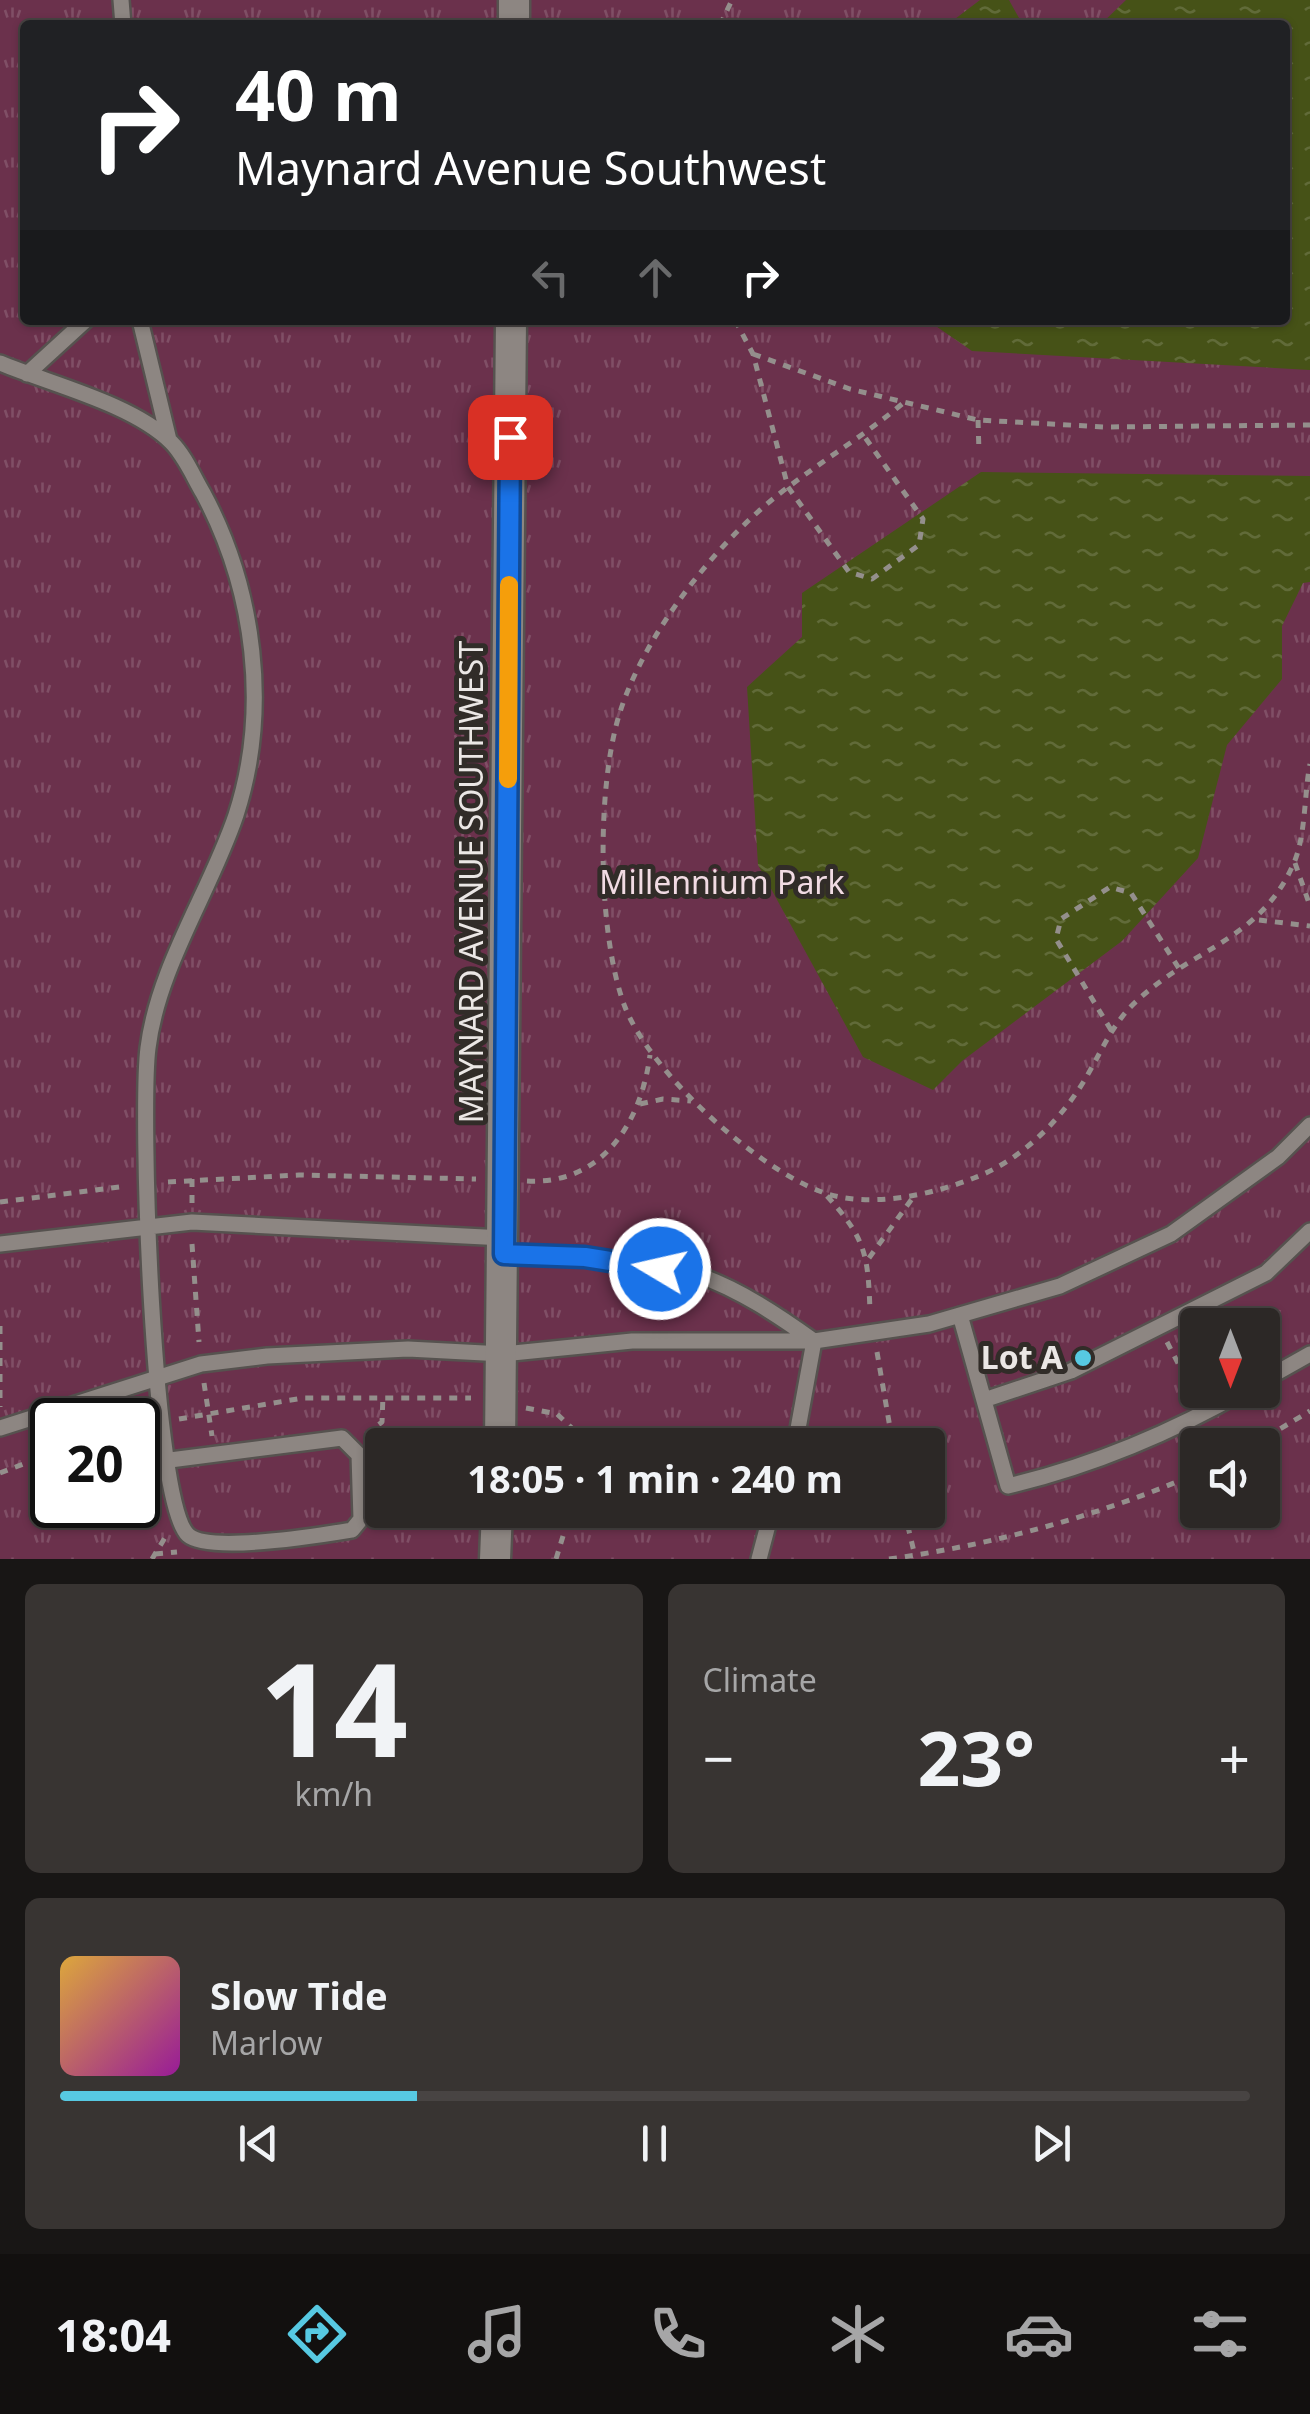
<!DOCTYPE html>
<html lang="en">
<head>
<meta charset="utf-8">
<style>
  body { margin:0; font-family:"Noto Sans",sans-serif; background:#383432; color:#f1f3f6; height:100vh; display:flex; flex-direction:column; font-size:38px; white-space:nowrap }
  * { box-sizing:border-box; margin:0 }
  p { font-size:32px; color:#a6a6a7 }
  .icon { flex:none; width:55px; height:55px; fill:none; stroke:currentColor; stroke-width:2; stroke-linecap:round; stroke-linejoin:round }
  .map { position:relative; height:1559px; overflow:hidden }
  .sheet { display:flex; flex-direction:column; gap:25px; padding:25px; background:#181615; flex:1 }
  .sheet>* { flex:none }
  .guide { position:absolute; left:20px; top:20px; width:1270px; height:305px; border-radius:10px; box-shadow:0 2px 8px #0004,0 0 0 2px #484443; background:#202124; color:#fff; overflow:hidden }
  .needle { width:65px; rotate:180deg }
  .tools { position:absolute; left:1180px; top:1308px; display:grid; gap:20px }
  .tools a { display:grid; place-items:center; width:100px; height:100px; border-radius:10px; background:#2c2826; box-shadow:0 2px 8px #0004,0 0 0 2px #484443; font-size:50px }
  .speed { position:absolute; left:30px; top:1398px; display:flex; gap:20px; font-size:50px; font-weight:700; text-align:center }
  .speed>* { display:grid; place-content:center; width:130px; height:130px; border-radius:50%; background:#2c2826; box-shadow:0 2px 8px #0004,0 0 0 2px #484443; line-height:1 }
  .speed .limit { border:5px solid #111; border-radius:15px; background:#fff; color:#111 }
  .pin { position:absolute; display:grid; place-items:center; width:85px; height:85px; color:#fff; margin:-42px; border-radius:20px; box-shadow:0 5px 15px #0006 }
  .me { position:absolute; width:110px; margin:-55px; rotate:279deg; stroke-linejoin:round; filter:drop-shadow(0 0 8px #0008) }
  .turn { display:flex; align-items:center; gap:35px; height:210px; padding:0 50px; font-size:45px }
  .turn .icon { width:130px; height:130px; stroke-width:2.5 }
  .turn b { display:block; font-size:70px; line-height:85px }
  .lanes { display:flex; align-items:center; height:95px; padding:0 50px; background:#0003; justify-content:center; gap:50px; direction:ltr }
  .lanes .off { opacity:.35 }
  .big { font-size:75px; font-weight:700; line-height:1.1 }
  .sheet .widget { flex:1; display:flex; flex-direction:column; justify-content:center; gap:15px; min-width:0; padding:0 35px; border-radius:15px; background:#383432 }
  .sheet .dial { align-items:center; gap:0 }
  .dial b { font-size:130px; line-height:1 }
  .song { display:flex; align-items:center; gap:30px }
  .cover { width:120px; height:120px; border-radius:15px; background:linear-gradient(135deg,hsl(40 70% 55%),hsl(300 70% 35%)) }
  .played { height:10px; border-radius:5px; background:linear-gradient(90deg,#57c9e2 30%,#484443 30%) }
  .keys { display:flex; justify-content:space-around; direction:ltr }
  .heat { display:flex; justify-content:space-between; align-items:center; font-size:55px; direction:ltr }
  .sheet .tiles { flex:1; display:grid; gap:25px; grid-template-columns:1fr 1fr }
  .widget:last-child { grid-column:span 2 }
  .trip { position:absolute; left:365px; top:1428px; width:580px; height:100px; border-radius:10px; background:#2c2826; box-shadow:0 2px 8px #0004,0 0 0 2px #484443; font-weight:700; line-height:100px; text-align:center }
  .tabs { display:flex; height:160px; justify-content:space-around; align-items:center; background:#12100f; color:#a6a6a7 }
  .tabs .icon { width:70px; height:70px }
  .tabs .selected { color:#57c9e2 }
  .tabs b { font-size:45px; color:#f1f3f6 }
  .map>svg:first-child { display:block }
</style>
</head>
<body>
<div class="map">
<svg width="1310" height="1559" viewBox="0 0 1310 1559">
  <defs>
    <pattern id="grass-tufts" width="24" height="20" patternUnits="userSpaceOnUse" patternTransform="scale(2.5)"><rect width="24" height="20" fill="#6b314c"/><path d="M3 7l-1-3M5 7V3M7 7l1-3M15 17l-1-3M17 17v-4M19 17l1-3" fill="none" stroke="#804f66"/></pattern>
    <pattern id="water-ripples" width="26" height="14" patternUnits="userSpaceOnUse" patternTransform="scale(2.5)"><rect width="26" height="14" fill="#465217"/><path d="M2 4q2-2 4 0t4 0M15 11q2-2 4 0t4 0" fill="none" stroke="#616b39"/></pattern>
  </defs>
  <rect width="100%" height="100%" fill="#3b3632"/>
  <path fill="url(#grass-tufts)" fill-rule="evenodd" d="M 0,0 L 1310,0 L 1310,1559 L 0,1559 ZM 25,25 L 1285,25 L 1285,320 L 25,320 ZM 1198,1325 L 1262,1325 L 1262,1390 L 1198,1390 ZM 52,1420 L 138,1420 L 138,1505 L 52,1505 ZM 382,1445 L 928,1445 L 928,1510 L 382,1510 ZM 1198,1445 L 1262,1445 L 1262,1510 L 1198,1510 Z"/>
  <path fill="url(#water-ripples)" d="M 980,0 L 1009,0 L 1019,18 L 1009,25 L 947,25 Z
    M 1126,0 L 1310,0 L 1310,370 L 972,351 L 927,320 L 1285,320 L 1285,25 L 1100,25 Z
    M 981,472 L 1310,476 L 1310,582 L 1303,583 L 1282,626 L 1282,679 L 1227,745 L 1198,858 L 1122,941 L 962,1061 L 933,1090 L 863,1057 L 758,865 L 747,687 L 802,637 L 802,593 Z"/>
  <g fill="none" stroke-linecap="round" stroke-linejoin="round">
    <g stroke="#56524f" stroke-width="20">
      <path id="lane" d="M 121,0 L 123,25
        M 140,320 L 169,440
        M 0,363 C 50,384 133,404 171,442 C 185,456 193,476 203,493 C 255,590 270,710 236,815 C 210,892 158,967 148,1048 C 140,1110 152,1502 188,1535 C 209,1554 322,1535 352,1530 L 361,1519 L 359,1455 L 342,1438 L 170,1460
        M 27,374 L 86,320
        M 0,1244 L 192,1222 L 504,1238
        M 503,1253 C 562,1256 643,1257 698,1275 C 739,1289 779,1316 814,1341
        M 960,1315 L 1008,1486 C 1092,1466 1171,1433 1246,1390
        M 1262,1381 L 1310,1354
        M 984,1400 L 1071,1371 L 1266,1273 L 1310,1231
        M 0,1428 L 201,1364 L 267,1356 L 408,1349 L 503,1354 L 632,1341 L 814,1341 L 929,1324 L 1060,1286 L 1171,1234 L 1278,1157 L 1310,1125
        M 795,1445 L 814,1341
        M 759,1559 L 772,1510"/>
    </g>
    <g stroke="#56524f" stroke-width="35">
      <path id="street" d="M 514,25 L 514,0
        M 500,1445 L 511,320
        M 495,1559 L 497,1510"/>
    </g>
    <path stroke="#948f8c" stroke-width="5" stroke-dasharray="8 8" stroke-linecap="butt" d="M 720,25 L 732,0
      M 735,320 L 753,354 L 788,487 L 849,572 L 872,579 L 919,545 L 923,519 L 864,436
      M 753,354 L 850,389 L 978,420 L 1105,427 L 1310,425
      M 902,404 C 866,434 828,457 791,485 C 722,535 648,628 621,709 C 596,783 597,934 625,1007 C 651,1073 756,1168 822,1192 C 868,1209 931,1195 974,1178 C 1022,1160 1062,1119 1087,1076 C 1103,1048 1115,1019 1140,998 C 1195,948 1260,939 1293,865 C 1306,837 1304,794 1310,764
      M 978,420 L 979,452
      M 1295,863 L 1310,906
      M 1259,920 L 1310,926
      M 1111,1030 L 1056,939 L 1061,919 L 1110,887 L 1131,893 L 1180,970
      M 640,1104 L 663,1099 L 691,1101
      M 192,1179 L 192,1203
      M 527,1181 C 602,1185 641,1123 650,1055
      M 168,1182 L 299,1175 L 476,1179
      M 827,1196 C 866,1239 868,1255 870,1311
      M 0,1202 L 127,1186
      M 192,1244 L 199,1342
      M 869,1258 L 914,1196
      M 0,1326 L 0,1407
      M 1167,1342 L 1194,1394
      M 877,1352 L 893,1445
      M 204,1383 L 212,1436
      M 526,1408 L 557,1414 L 590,1445
      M 179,1419 L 303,1398 L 471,1398
      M 1214,1430 L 1222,1445
      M 366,1434 L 382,1422 L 383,1395
      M 663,1445 L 708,1445
      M 1253,1445 L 1310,1411
      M 0,1473 L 52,1453
      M 904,1510 L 915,1556
      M 155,1554 L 177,1552
      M 152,1559 L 166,1536
      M 556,1559 L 571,1510
      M 889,1559 C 997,1544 1098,1516 1198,1473"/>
    <use href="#lane" stroke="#8d8682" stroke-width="15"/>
    <use href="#street" stroke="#8d8682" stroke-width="30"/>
  </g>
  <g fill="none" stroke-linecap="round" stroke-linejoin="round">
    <g stroke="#114b97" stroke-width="25">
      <path id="route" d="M 510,437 L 504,1254 L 585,1257 L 660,1269"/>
    </g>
    <use href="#route" stroke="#1a73e8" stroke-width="18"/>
    <path stroke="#f59e0b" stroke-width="18" d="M 508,779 L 509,585"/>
  </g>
  <circle fill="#57c9e2" stroke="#312c28" stroke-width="4" cx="1083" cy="1358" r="10"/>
  <g text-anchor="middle" stroke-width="10" stroke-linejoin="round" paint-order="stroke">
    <g font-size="32" fill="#ebe7e5" stroke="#312c28">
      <text transform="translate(472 882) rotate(-90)" y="11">MAYNARD AVENUE SOUTHWEST</text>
    </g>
    <g font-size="32" fill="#f1dbe3" stroke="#312c28">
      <text x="722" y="894">Millennium Park</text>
    </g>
    <g font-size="32" font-weight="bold" fill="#ebe7e5" stroke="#312c28" text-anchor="end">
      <text x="1063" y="1369">Lot A</text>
    </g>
  </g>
</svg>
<div class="tools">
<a><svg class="needle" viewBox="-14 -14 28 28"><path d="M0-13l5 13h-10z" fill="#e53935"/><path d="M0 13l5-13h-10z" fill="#a6a6a7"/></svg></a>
<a><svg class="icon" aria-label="sound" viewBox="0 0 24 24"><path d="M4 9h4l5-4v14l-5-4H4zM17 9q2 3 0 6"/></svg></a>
</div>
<div class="speed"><div class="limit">20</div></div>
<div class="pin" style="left:510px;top:437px;background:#d93025"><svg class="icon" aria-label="arrive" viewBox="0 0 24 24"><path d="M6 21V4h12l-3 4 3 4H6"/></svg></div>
<svg class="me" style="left:660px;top:1269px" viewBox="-20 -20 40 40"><circle r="17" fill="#1a73e8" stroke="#fff" stroke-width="3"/><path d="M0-11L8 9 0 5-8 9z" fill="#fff"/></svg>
<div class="trip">18:05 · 1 min · 240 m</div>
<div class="guide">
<div class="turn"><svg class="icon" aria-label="right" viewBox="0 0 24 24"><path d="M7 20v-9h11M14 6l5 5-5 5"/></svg><div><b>40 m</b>Maynard Avenue Southwest</div></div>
<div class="lanes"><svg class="icon off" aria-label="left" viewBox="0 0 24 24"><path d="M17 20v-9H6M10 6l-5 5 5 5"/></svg><svg class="icon off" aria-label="ahead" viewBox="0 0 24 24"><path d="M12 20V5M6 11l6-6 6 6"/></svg><svg class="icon" aria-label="right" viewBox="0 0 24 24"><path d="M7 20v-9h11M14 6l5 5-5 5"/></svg></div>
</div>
</div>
<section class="sheet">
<div class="tiles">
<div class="widget dial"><b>14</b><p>km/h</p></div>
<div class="widget"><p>Climate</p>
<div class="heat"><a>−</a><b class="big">23°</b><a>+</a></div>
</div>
<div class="widget">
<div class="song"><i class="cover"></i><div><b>Slow Tide</b><p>Marlow</p></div></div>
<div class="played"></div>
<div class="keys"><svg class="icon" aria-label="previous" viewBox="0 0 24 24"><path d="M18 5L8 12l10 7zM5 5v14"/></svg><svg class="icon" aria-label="pause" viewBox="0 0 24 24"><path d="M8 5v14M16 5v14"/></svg><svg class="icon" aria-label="next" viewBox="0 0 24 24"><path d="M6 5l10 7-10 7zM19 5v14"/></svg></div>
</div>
</div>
</section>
<nav class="tabs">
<b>18:04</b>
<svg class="icon selected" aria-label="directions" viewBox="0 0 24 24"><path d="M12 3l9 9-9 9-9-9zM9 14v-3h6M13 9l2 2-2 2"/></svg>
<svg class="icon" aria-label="music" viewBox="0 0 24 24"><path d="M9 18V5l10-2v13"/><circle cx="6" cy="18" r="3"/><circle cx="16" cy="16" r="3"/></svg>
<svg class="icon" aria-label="phone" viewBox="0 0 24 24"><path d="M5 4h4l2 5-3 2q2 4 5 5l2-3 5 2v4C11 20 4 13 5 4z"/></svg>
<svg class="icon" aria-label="climate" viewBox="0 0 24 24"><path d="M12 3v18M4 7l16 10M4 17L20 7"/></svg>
<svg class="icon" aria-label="car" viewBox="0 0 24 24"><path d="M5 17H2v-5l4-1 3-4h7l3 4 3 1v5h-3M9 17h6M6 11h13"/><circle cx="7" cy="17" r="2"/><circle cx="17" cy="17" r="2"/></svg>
<svg class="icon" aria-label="filters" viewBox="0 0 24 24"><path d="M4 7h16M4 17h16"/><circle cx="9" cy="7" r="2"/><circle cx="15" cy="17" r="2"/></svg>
</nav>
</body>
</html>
